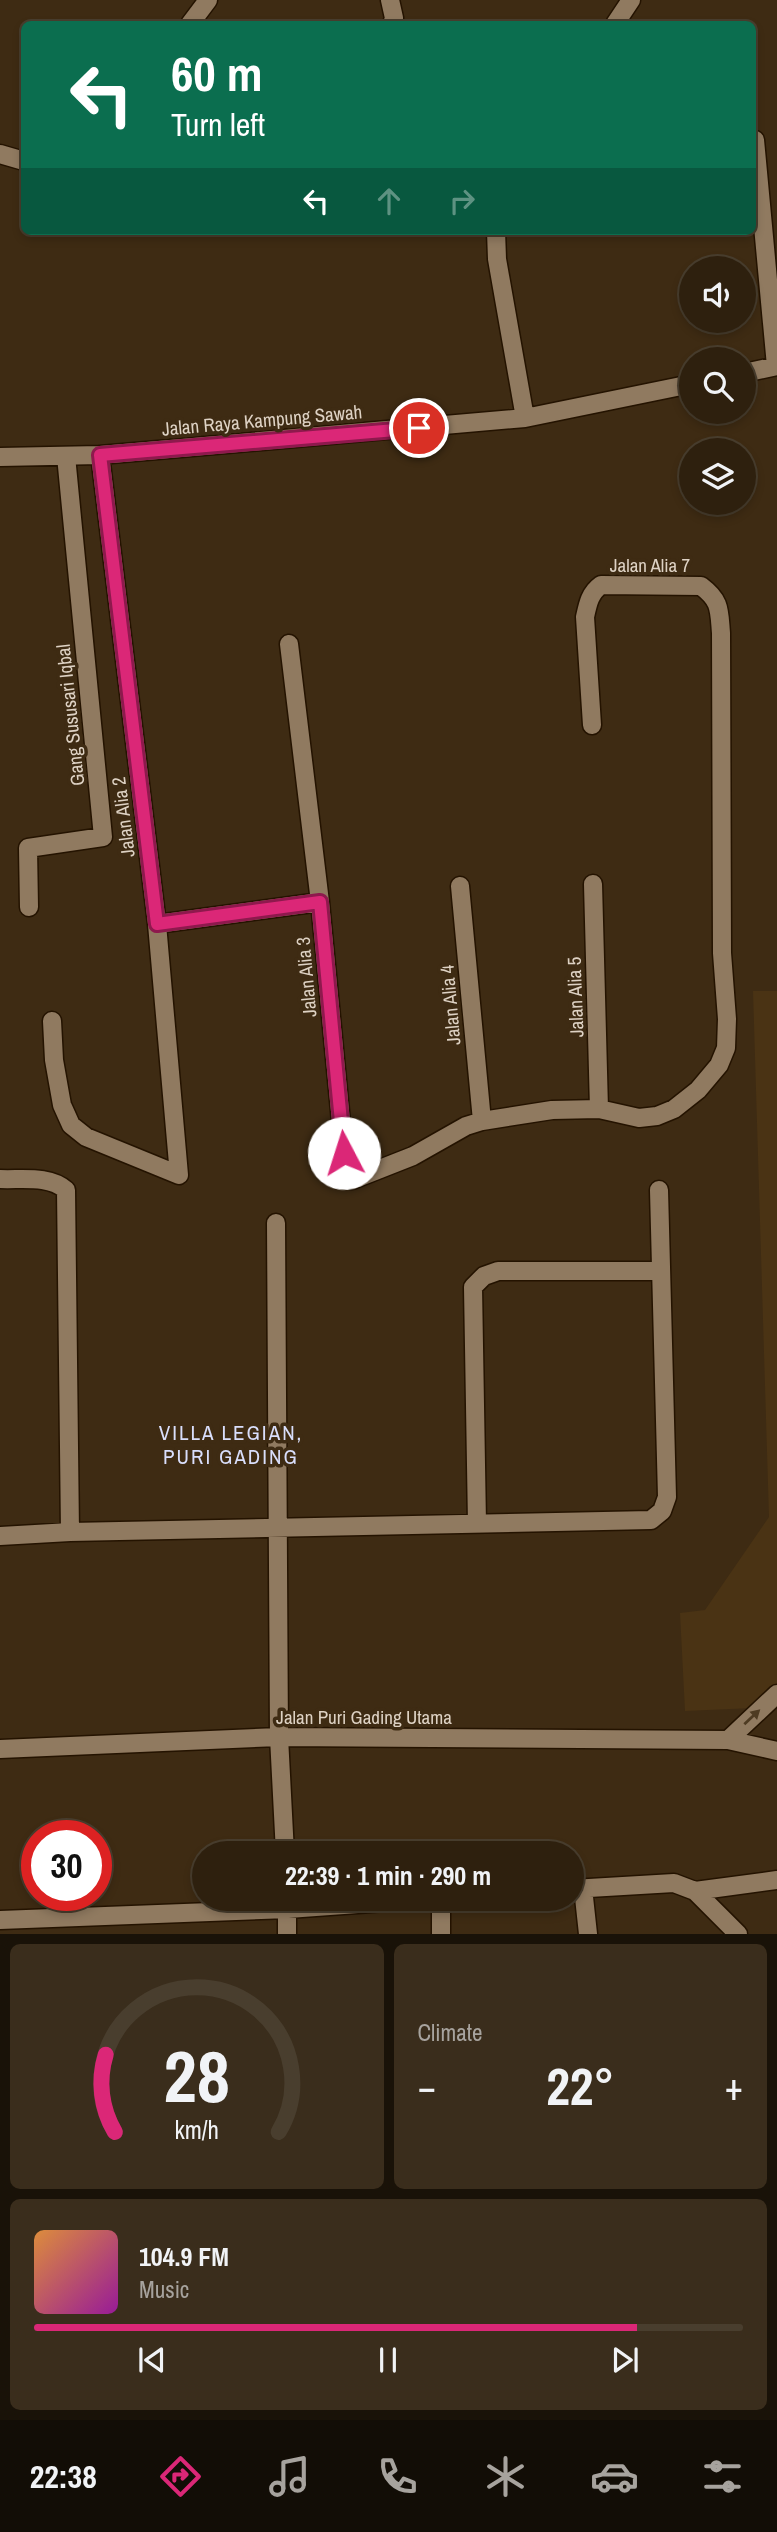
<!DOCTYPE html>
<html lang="en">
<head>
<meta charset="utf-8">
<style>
  body { margin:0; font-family:"Archivo Narrow",sans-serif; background:#3a2d1c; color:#f1f3f6; height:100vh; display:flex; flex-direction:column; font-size:26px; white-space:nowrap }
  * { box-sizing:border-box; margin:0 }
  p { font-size:23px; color:#a7a39e }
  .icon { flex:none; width:38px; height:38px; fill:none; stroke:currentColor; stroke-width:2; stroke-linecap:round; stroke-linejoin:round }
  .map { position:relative; height:1934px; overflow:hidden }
  .details { display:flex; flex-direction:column; gap:10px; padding:10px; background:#191208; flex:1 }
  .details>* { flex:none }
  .guide { position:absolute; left:21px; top:21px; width:735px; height:214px; border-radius:10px; box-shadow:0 4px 10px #0003,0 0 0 2px #493e2e; background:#0b6e4f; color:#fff; overflow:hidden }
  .buttons { position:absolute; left:679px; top:256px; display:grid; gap:14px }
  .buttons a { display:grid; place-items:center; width:77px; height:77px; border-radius:50%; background:#2e200e; box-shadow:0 4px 10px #0003,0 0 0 2px #493e2e; font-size:35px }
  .speed { position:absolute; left:21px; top:1820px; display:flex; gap:14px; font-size:35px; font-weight:700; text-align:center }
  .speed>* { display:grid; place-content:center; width:91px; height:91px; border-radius:50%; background:#2e200e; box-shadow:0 4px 10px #0003,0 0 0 2px #493e2e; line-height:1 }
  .speed .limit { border:10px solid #d22; background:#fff; color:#111 }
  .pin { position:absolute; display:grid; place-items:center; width:60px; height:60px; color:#fff; margin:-30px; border:4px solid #fff; border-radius:50%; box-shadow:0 2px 7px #0007 }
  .me { position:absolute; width:77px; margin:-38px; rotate:355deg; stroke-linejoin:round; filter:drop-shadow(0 0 5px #0008) }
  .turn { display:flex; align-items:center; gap:24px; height:147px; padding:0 35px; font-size:32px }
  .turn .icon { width:91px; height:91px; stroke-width:2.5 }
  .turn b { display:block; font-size:49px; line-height:60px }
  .lanes { display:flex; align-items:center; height:66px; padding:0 35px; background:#0003; justify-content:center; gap:35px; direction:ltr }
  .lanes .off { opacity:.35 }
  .big { font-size:52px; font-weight:800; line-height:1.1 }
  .details .widget { flex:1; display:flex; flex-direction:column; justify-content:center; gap:10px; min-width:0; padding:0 24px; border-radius:10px; background:#3a2d1c }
  .details .dial { align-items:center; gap:0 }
  .dial svg { height:182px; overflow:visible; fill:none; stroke:#493e2e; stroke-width:7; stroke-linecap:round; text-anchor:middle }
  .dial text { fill:#f1f3f6; stroke:none }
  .song { display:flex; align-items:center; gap:21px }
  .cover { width:84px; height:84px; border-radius:10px; background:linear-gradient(135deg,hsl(30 70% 55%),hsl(300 70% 35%)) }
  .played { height:7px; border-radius:4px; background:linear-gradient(90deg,#db2777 85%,#493e2e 85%) }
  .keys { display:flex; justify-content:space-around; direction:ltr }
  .heat { display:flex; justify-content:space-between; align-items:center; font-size:38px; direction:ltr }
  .details .tiles { flex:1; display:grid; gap:10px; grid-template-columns:1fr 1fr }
  .widget:last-child { grid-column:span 2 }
  .trip { position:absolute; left:192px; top:1841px; width:392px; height:70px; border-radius:35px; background:#2e200e; box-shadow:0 4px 10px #0003,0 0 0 2px #493e2e; font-weight:800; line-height:70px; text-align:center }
  .menu { display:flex; height:112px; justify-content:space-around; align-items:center; background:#120d06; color:#a7a39e }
  .menu .icon { width:49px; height:49px }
  .menu .active { color:#db2777 }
  .menu b { font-size:32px; color:#f1f3f6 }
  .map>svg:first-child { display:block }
</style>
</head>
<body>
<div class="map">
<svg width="777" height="1934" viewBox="0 0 777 1934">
  <rect width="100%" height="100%" fill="#3e2b13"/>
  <path fill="#4a3314" d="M 753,991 L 777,991 L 777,1707 L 685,1711 L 680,1613 L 705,1610 L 769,1517 Z"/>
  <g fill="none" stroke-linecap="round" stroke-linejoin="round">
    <g stroke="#241300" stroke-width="21">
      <path id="minor" d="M 390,0 L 394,18 L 392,24
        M 190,24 L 208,0
        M 615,24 L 631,0
        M 755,140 L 776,366
        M 0,154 L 24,161
        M 496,231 L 497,259 L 525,418
        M 744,373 L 777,366
        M 0,457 L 100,455 L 525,418 L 691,384
        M 289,644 L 320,902 L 344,1153 L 352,1180 L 413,1156 L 466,1126 L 482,1121 L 552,1110 L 599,1109 L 639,1118 L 657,1116 L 674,1109 L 698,1090 L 719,1065 L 726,1048 L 727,1019 L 722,953 L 721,633 C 719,610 721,601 701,586 L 601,585 C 590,593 588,603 585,617 L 592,725
        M 593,884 L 599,1109
        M 460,886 L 482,1121
        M 29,907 L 28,848 L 103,837 L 66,456
        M 157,924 L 320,902
        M 52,1021 L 54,1060 L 62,1105 L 71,1125 L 86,1137 L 179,1175 L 157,924 L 100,455
        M 0,1179 C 22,1180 49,1175 66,1190 L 70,1532
        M 276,1223 L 279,1737 L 285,1853
        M 477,1524 L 473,1287 L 484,1276 L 498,1271 L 660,1271
        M 0,1536 L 70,1532 L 651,1520 L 662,1511 L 667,1497 L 659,1190
        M 728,1740 L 777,1694
        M 0,1749 L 279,1737 L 728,1740 L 777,1751
        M 583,1888 L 588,1934
        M 572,1889 L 674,1883 L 695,1891 L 738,1934
        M 695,1891 L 777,1880
        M 0,1920 L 288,1909 L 427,1899
        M 287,1934 L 287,1899
        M 441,1934 L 441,1899"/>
    </g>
    <use href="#minor" stroke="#907a60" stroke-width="18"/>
  </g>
  <defs><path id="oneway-solid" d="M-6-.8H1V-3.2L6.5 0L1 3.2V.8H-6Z" transform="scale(1.75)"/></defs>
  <use fill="#4e3b22" href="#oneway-solid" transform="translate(752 1717) rotate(-43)"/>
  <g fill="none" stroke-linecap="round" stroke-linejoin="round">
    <g stroke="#8e194d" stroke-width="18">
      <path id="route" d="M 344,1153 L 320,902 L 157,924 L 100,455 L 419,428"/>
    </g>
    <use href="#route" stroke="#db2777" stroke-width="12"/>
  </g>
  <g text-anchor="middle" stroke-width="7" stroke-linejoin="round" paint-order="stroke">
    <g font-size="19" fill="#ded2c4" stroke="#3e2b13">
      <text transform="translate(262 420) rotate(-5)" y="7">Jalan Raya Kampung Sawah</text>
      <text x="650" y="572">Jalan Alia 7</text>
      <text transform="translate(70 715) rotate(-96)" y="7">Gang Sususari Iqbal</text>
      <text transform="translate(123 817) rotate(-97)" y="7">Jalan Alia 2</text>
      <text transform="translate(306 977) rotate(-95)" y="7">Jalan Alia 3</text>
      <text transform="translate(575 997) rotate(-92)" y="7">Jalan Alia 5</text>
      <text transform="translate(450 1005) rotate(-95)" y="7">Jalan Alia 4</text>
      <text x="364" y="1724">Jalan Puri Gading Utama</text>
    </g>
    <g font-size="21" letter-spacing="2" fill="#d9defb" stroke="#3e2b13">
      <text x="231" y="1440">VILLA LEGIAN,<tspan x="231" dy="24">PURI GADING</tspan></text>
    </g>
  </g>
</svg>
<div class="buttons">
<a><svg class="icon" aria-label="sound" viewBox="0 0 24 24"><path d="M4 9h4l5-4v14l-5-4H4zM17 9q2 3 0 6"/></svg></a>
<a><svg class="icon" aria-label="search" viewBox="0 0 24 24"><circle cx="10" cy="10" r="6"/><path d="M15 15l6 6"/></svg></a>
<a><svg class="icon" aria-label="layers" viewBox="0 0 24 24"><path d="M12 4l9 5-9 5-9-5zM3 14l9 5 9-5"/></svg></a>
</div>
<div class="speed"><div class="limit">30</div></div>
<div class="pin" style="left:419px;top:428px;background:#d93025"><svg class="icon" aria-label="arrive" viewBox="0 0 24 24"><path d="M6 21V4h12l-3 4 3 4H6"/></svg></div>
<svg class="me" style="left:344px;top:1153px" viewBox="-20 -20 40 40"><circle r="19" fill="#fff"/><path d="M0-13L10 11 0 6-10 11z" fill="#db2777"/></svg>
<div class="trip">22:39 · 1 min · 290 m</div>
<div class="guide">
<div class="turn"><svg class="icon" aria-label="left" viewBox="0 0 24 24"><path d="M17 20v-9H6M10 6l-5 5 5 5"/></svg><div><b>60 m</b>Turn left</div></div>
<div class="lanes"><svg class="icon" aria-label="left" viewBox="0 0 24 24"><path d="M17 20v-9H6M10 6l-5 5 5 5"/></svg><svg class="icon off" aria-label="ahead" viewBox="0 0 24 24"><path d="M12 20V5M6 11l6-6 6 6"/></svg><svg class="icon off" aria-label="right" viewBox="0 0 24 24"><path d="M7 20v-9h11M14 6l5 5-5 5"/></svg></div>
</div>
</div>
<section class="details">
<div class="tiles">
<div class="widget dial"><svg viewBox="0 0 100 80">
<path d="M14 69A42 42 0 1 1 86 69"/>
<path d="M14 69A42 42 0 0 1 10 35" stroke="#db2777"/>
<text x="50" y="56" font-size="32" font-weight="700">28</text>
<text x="50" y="72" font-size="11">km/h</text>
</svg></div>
<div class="widget"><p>Climate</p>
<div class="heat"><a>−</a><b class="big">22°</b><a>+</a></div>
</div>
<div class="widget">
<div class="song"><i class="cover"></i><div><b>104.9 FM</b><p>Music</p></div></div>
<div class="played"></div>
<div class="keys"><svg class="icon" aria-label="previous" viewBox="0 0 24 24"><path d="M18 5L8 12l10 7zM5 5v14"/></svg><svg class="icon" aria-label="pause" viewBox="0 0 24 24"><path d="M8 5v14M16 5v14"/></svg><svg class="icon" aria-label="next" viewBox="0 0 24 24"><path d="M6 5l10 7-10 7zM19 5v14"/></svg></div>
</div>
</div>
</section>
<nav class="menu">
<b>22:38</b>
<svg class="icon active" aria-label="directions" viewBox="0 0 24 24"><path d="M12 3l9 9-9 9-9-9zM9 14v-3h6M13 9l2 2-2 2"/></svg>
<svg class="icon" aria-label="music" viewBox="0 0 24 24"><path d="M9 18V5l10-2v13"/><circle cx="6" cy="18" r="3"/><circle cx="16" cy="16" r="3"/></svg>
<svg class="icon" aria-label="phone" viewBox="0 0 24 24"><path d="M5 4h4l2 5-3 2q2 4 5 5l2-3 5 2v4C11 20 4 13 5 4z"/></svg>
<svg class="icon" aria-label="climate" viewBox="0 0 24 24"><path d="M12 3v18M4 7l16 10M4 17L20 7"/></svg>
<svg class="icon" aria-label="car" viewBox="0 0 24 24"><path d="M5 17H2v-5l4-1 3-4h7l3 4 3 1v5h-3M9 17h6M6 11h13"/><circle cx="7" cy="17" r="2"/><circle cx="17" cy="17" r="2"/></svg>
<svg class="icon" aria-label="filters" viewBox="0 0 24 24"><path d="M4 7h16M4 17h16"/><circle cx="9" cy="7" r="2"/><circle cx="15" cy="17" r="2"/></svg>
</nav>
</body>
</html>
